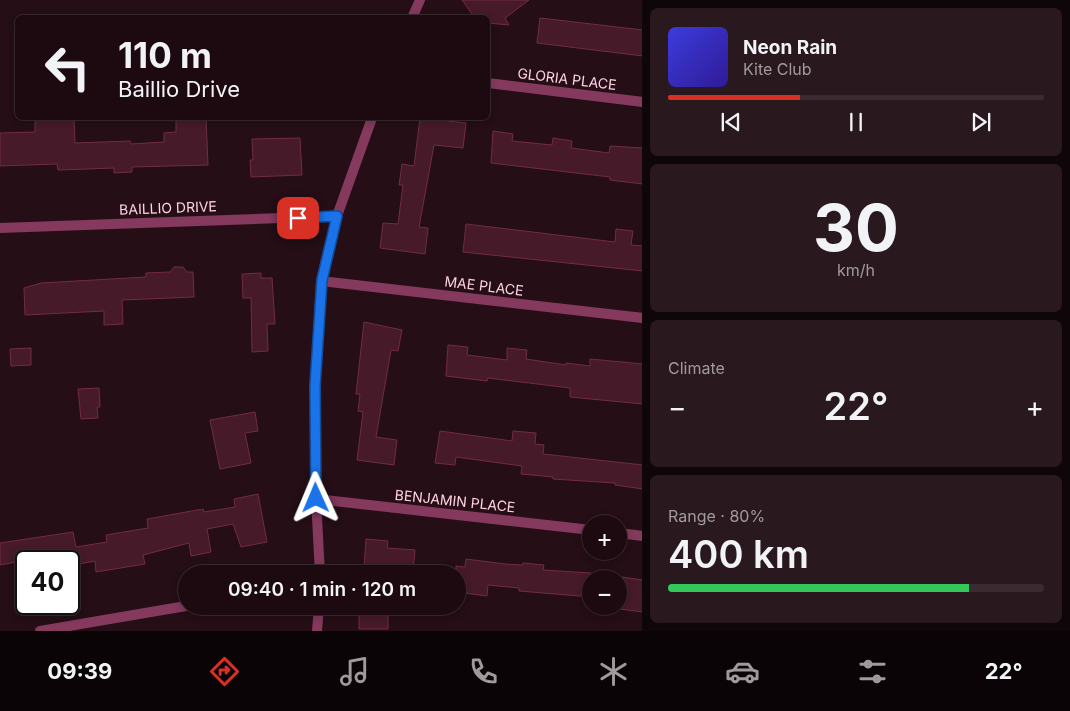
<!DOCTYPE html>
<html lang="en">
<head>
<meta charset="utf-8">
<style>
  body { margin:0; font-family:Inter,sans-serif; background:#29181e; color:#f1f3f6; height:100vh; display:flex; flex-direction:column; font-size:19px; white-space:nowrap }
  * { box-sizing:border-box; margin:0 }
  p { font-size:16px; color:#a09a9f }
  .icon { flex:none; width:28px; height:28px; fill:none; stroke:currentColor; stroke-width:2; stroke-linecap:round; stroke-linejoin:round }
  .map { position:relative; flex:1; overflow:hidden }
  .side { display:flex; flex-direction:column; gap:8px; padding:8px; background:#0f0609; width:428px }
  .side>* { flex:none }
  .banner { position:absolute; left:15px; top:15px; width:475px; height:105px; border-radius:8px; box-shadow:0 2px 8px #0003,0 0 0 1px #3a2b30; background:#1c0a10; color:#f1f3f6; overflow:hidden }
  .fabs { position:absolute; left:582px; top:515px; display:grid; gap:10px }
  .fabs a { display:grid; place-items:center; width:45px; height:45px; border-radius:50%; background:#1c0a10; box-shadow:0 2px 8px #0003,0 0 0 1px #3a2b30; font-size:25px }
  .speed { position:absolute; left:15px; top:550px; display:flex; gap:10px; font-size:25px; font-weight:700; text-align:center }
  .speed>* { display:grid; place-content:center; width:65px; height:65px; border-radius:50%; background:#1c0a10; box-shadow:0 2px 8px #0003,0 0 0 1px #3a2b30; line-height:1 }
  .speed .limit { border:2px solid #111; border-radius:8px; background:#fff; color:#111 }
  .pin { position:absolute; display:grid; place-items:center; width:42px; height:42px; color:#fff; margin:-21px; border-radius:10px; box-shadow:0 2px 8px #0006 }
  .me { position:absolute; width:55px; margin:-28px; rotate:359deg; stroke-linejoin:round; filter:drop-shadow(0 0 4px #0008) }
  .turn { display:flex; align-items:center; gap:18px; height:105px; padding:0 20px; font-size:22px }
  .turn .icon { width:65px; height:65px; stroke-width:2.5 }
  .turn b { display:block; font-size:35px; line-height:42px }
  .big { font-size:38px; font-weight:600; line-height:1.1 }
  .side .card { flex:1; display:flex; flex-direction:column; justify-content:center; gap:8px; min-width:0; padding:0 18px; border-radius:8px; background:#29181e }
  .side .dial { align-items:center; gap:0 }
  .dial b { font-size:65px; line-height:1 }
  .song { display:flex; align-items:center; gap:15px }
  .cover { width:60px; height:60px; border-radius:8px; background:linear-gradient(135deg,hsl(240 70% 55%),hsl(250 70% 35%)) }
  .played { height:5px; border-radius:2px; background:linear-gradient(90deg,#d93025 35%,#3a2b30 35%) }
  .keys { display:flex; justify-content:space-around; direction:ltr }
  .heat { display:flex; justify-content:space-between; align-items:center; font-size:28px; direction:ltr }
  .charge { height:8px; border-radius:4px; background:linear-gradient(90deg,#34c759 80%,#3a2b30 0) }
  .trip { position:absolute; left:178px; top:565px; width:288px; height:50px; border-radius:25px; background:#1c0a10; box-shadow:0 2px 8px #0003,0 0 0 1px #3a2b30; font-weight:600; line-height:50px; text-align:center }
  .dock { display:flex; height:80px; justify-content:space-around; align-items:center; background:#0b0406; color:#a09a9f }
  .dock .icon { width:35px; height:35px }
  .dock .on { color:#d93025 }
  .dock b { font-size:22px; color:#f1f3f6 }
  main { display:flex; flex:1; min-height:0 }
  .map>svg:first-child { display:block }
</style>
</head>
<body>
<main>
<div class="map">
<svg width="643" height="631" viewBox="0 0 643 631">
  <rect width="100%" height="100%" fill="#250e16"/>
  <path fill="#461a28" stroke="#722c42" d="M 462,0 L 529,0 L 505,18 L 509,25 L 488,23 L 488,18 L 475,18 Z
    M 540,18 L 643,30 L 643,56 L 537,43 Z
    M 39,118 L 74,118 L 75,143 L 130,141 L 131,144 L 164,142 L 164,133 L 176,132 L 176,120 L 206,118 L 208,165 L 132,167 L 132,172 L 114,173 L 114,168 L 58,170 L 57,164 L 0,166 L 0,133 L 35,132 L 35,122 Z
    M 420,118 L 448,118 L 448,121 L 466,123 L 463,148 L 434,145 L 419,227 L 428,228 L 425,254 L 380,248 L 383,223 L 398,224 L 403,185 L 399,185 L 402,164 L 414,166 Z
    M 493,131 L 513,134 L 512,141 L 552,145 L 553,138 L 572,141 L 571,148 L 609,153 L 610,146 L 643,148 L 643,184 L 610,180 L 610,177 L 491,163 Z
    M 300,138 L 302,175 L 251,177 L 250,160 L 253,160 L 252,139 Z
    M 466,224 L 615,242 L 616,229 L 633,231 L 631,245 L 643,246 L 643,271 L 463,252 Z
    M 174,267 L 183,267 L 187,272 L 193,272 L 194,297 L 122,300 L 123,324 L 104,325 L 104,311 L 25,315 L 24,288 L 41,283 L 146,277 L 146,273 L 170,272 Z
    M 261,273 L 261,278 L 272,278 L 275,324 L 267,324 L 268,351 L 252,352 L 251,298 L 243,298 L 242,274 Z
    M 364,322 L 402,330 L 398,351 L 391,350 L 376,437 L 397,440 L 394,465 L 357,460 L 363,412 L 358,411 L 360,394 L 356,394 Z
    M 448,345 L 468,347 L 467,355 L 507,360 L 507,348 L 527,350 L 526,359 L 566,365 L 566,363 L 590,366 L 590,359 L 643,364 L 643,404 L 570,397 L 570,388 L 488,378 L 487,381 L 446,376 Z
    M 31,348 L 31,365 L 11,366 L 10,349 Z
    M 99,388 L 100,407 L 97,407 L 98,418 L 81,419 L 78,389 Z
    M 255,412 L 258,431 L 245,433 L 251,463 L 220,469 L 210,420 Z
    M 440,431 L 512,441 L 513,431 L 536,433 L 535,444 L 544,445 L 543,454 L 643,465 L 643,489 L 615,485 L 615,483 L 553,479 L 553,477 L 521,474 L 522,466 L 456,457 L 455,465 L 435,463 Z
    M 258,494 L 267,542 L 241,547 L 233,524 L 207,529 L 211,552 L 191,556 L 189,543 L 143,555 L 145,564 L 96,572 L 95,561 L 69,566 L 69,561 L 22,561 L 0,565 L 0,543 L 73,532 L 76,547 L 107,542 L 106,535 L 148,528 L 147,519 L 203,509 L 204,512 L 235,507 L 234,499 Z
    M 366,539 L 388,541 L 387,548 L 415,550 L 413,572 L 364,568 Z
    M 466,559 L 505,564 L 522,565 L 523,563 L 544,565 L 543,570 L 591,573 L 591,597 L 519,591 L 519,588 L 488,585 L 487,596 L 456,592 L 456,566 L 465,567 Z
    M 622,577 L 643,580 L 643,612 L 619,609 Z
    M 359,606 L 388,606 L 388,629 L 359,629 Z"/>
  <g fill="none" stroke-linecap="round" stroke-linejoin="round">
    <path stroke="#84395d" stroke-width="10" d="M 488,83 L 643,102
      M 0,228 L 337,216
      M 321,281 L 643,318
      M 316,499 L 591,530
      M 619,533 L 643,536
      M 40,631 L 186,606"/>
    <path stroke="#84395d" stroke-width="10" d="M 412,18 L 420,0
      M 320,574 L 316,499 L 315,386 L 321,281 L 337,216 L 372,118
      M 317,631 L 319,606"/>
  </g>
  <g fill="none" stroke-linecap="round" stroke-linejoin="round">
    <g stroke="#114b97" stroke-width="12">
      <path id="route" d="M 298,218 L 337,216 L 322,280 L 315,386 L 316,498"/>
    </g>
    <use href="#route" stroke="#1a73e8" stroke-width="9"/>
  </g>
  <g text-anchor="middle" stroke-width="5" stroke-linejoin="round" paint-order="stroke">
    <g font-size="14" fill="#ffd2e4" stroke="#250e16">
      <text transform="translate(567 79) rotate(7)" y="5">GLORIA PLACE</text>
      <text transform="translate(168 208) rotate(-2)" y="5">BAILLIO DRIVE</text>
      <text transform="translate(484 286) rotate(7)" y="5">MAE PLACE</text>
      <text transform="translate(455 501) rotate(6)" y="5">BENJAMIN PLACE</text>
    </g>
  </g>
</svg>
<div class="fabs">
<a>+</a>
<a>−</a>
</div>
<div class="speed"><div class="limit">40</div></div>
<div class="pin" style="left:298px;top:218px;background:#d93025"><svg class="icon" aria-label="arrive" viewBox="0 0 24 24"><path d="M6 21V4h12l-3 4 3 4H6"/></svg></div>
<svg class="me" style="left:316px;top:498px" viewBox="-20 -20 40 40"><path d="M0-17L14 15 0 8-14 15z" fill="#1a73e8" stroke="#fff" stroke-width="4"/></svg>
<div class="trip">09:40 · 1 min · 120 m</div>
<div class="banner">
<div class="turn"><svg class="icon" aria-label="left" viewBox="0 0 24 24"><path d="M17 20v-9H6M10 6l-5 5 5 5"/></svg><div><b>110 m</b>Baillio Drive</div></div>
</div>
</div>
<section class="side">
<div class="card">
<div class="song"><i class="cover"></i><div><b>Neon Rain</b><p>Kite Club</p></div></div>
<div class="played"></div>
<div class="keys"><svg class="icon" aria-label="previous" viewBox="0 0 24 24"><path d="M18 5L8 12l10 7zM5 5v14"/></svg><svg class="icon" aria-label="pause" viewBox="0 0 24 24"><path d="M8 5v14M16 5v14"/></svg><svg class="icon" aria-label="next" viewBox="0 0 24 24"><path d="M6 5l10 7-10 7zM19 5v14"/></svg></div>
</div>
<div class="card dial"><b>30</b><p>km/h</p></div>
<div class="card"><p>Climate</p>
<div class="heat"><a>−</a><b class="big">22°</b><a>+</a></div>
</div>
<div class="card"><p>Range · 80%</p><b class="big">400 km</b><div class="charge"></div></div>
</section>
</main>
<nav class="dock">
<b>09:39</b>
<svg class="icon on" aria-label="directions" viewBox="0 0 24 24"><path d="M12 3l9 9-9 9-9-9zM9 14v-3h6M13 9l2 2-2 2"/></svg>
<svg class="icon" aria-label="music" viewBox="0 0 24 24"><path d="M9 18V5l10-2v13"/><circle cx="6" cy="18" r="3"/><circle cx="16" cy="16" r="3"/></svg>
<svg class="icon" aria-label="phone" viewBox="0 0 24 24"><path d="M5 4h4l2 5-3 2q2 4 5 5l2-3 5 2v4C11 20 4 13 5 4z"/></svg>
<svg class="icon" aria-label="climate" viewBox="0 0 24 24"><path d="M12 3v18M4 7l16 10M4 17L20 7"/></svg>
<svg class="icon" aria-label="car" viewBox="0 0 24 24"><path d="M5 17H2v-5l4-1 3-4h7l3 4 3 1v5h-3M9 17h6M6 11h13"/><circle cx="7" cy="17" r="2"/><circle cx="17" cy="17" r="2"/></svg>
<svg class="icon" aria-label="filters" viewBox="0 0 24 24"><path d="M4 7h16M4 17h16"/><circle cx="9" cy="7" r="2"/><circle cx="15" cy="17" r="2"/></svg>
<b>22°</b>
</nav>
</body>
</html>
